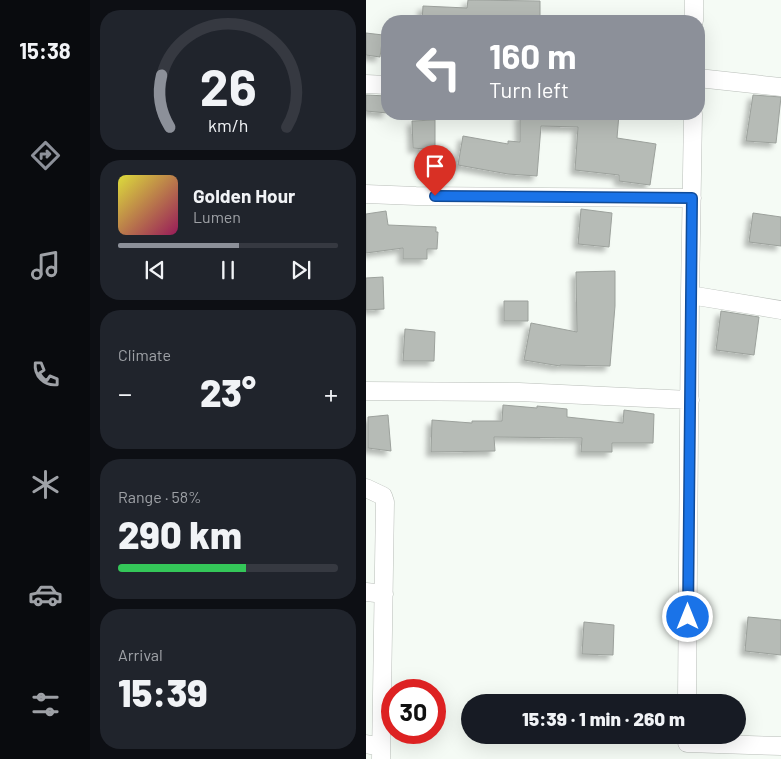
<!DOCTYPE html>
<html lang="en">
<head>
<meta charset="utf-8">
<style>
  body { margin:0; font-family:Barlow,sans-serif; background:#20242c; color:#f1f3f6; height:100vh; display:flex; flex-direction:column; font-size:19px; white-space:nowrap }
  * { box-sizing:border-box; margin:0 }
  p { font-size:16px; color:#9ea1a6 }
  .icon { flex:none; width:28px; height:28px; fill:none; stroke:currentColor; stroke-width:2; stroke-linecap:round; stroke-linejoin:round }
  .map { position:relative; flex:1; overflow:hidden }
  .panel { display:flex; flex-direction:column; gap:10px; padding:10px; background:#0d0f14; width:276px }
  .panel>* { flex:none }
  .guide { position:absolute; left:15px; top:15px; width:324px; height:105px; border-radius:20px; box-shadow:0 5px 20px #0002; background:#8c9099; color:#fff; overflow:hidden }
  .speed { position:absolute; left:15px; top:679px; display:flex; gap:10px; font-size:25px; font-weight:700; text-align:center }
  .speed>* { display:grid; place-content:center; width:65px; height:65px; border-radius:50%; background:#171b24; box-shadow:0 5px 20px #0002; line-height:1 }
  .speed .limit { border:8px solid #d22; background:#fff; color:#111 }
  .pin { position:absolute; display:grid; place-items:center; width:42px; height:42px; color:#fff; margin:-51px -21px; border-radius:50% 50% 50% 0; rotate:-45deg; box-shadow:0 0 5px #0007 }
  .pin .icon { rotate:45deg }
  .me { position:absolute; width:55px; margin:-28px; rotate:0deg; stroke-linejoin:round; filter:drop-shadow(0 0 4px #0008) }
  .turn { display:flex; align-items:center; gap:18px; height:105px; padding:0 25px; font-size:22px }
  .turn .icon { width:65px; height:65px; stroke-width:2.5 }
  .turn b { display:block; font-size:35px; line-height:42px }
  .big { font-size:38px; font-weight:800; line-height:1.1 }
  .panel .widget { flex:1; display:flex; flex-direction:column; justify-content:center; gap:8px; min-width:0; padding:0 18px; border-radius:20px; background:#20242c }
  .panel .dial { align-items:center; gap:0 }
  .dial svg { height:130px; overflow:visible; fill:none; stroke:#363941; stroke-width:7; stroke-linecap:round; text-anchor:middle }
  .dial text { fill:#f1f3f6; stroke:none }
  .song { display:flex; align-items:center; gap:15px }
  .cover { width:60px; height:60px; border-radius:8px; background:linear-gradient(135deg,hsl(60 70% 55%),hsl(330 70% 35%)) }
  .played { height:5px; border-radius:2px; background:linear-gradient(90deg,#8c9099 55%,#363941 55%) }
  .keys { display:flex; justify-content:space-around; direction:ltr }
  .heat { display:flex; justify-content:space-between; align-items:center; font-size:28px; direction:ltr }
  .charge { height:8px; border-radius:4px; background:linear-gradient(90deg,#34c759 58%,#363941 0) }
  .trip { position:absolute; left:95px; top:694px; width:285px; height:50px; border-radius:25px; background:#171b24; box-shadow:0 5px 20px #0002; font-weight:800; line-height:50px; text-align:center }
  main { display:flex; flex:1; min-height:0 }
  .dock { display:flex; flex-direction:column; width:90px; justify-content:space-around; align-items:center; background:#090b0e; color:#9ea1a6 }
  .dock .icon { width:35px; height:35px }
  .dock .active { color:#8c9099 }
  .dock b { font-size:22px; color:#f1f3f6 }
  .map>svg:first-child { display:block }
</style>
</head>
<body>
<main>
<nav class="dock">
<b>15:38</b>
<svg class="icon active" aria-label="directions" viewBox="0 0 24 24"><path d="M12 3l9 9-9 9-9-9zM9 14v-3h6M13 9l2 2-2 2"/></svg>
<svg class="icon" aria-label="music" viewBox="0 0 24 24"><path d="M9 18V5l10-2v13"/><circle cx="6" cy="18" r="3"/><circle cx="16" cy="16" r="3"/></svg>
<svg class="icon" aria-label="phone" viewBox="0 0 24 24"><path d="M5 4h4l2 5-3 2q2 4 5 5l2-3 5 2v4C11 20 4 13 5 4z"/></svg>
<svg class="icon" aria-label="climate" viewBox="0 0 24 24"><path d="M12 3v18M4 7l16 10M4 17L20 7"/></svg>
<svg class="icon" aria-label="car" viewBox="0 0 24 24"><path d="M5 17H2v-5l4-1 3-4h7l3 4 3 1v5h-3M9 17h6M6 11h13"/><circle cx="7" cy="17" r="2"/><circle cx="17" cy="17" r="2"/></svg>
<svg class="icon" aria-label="filters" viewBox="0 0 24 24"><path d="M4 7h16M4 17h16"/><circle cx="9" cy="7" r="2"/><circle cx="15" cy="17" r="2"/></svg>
</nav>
<section class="panel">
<div class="widget dial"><svg viewBox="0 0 100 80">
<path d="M14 69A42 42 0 1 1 86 69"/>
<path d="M14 69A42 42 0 0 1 9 37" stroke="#8c9099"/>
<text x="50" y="56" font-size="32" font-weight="700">26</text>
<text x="50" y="72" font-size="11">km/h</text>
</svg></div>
<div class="widget">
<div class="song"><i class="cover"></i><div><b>Golden Hour</b><p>Lumen</p></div></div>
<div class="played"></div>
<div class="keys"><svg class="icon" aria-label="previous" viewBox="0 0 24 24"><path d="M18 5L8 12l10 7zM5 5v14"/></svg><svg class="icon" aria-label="pause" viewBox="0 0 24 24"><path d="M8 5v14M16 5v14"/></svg><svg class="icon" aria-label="next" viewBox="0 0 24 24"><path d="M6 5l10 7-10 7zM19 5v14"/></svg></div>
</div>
<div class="widget"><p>Climate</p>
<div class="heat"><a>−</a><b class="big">23°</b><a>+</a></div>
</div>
<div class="widget"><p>Range · 58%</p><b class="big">290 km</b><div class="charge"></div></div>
<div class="widget"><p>Arrival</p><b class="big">15:39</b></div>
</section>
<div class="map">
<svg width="415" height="759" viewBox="0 0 415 759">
  <defs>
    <filter id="shadow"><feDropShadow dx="-4.5" dy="4.5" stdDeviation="2.5" flood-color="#0004"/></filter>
  </defs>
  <rect width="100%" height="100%" fill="#f5fbf5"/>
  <path fill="#b6bbb6" stroke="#9ca19c" filter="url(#shadow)" d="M 102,0 L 174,1 L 174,21 L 56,21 L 57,6 L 101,8 Z
    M 0,33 L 17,35 L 14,57 L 0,55 Z
    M 0,95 L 21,96 L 21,113 L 0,111 Z
    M 387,95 L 415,97 L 410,143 L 380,141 Z
    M 154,114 L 253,114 L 251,138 L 290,144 L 284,185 L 253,181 L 253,175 L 209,170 L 212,127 L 175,126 L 171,176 L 142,174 L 92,165 L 97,136 L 142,144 L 142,141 L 154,142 Z
    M 69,120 L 69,150 L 47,148 L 46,121 Z
    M 215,209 L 246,213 L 243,247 L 212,244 Z
    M 20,211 L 22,225 L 70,227 L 70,232 L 72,232 L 71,249 L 61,249 L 61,259 L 37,259 L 37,248 L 0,253 L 0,214 Z
    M 387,213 L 415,217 L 415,246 L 383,242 Z
    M 249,271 L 249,306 L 244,366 L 194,365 L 194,366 L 158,360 L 165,323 L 211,332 L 210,272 Z
    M 17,277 L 18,309 L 0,310 L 0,278 Z
    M 138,301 L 162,301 L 162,321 L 138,321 Z
    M 355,311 L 393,317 L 388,355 L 350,350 Z
    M 39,329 L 69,332 L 68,361 L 37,361 Z
    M 137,405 L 171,408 L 171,406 L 201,409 L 201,417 L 257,423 L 258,410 L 288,414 L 287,443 L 246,443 L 246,452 L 215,452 L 216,438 L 128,437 L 129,451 L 65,452 L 66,420 L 106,423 L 106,421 L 136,421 Z
    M 22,415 L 25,451 L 2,448 L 2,417 Z
    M 382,617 L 415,620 L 415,655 L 379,651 Z
    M 218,622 L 248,625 L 247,655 L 216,654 Z"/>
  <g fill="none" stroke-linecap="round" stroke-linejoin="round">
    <g stroke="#b9beb9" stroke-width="19">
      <path id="street" d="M 328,0 L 328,21
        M 332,78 L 415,87
        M 0,84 L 21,85
        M 0,194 L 50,196 L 326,198
        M 324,295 L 415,310
        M 0,391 L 153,392 L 324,400
        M 0,488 L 17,496 L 19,502 L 15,759
        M 0,592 L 18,594
        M 321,702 L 324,295 L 327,114
        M 321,743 L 415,746
        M 0,744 L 15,747"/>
    </g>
    <use href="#street" stroke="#fff" stroke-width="18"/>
  </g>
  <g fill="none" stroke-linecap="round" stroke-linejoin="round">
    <g stroke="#114b97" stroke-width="12">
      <path id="route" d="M 69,196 L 326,198 L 322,617"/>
    </g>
    <use href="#route" stroke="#1a73e8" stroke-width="9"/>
  </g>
</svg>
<div class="speed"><div class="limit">30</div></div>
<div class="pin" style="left:69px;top:196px;background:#d93025"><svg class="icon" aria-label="arrive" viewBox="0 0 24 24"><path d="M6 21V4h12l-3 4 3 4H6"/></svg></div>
<svg class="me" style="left:322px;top:617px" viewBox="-20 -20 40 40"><circle r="17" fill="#1a73e8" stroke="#fff" stroke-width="3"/><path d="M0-11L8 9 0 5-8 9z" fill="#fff"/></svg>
<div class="trip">15:39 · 1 min · 260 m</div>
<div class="guide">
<div class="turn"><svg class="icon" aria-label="left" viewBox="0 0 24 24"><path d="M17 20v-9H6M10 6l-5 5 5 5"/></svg><div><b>160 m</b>Turn left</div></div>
</div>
</div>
</main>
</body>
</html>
